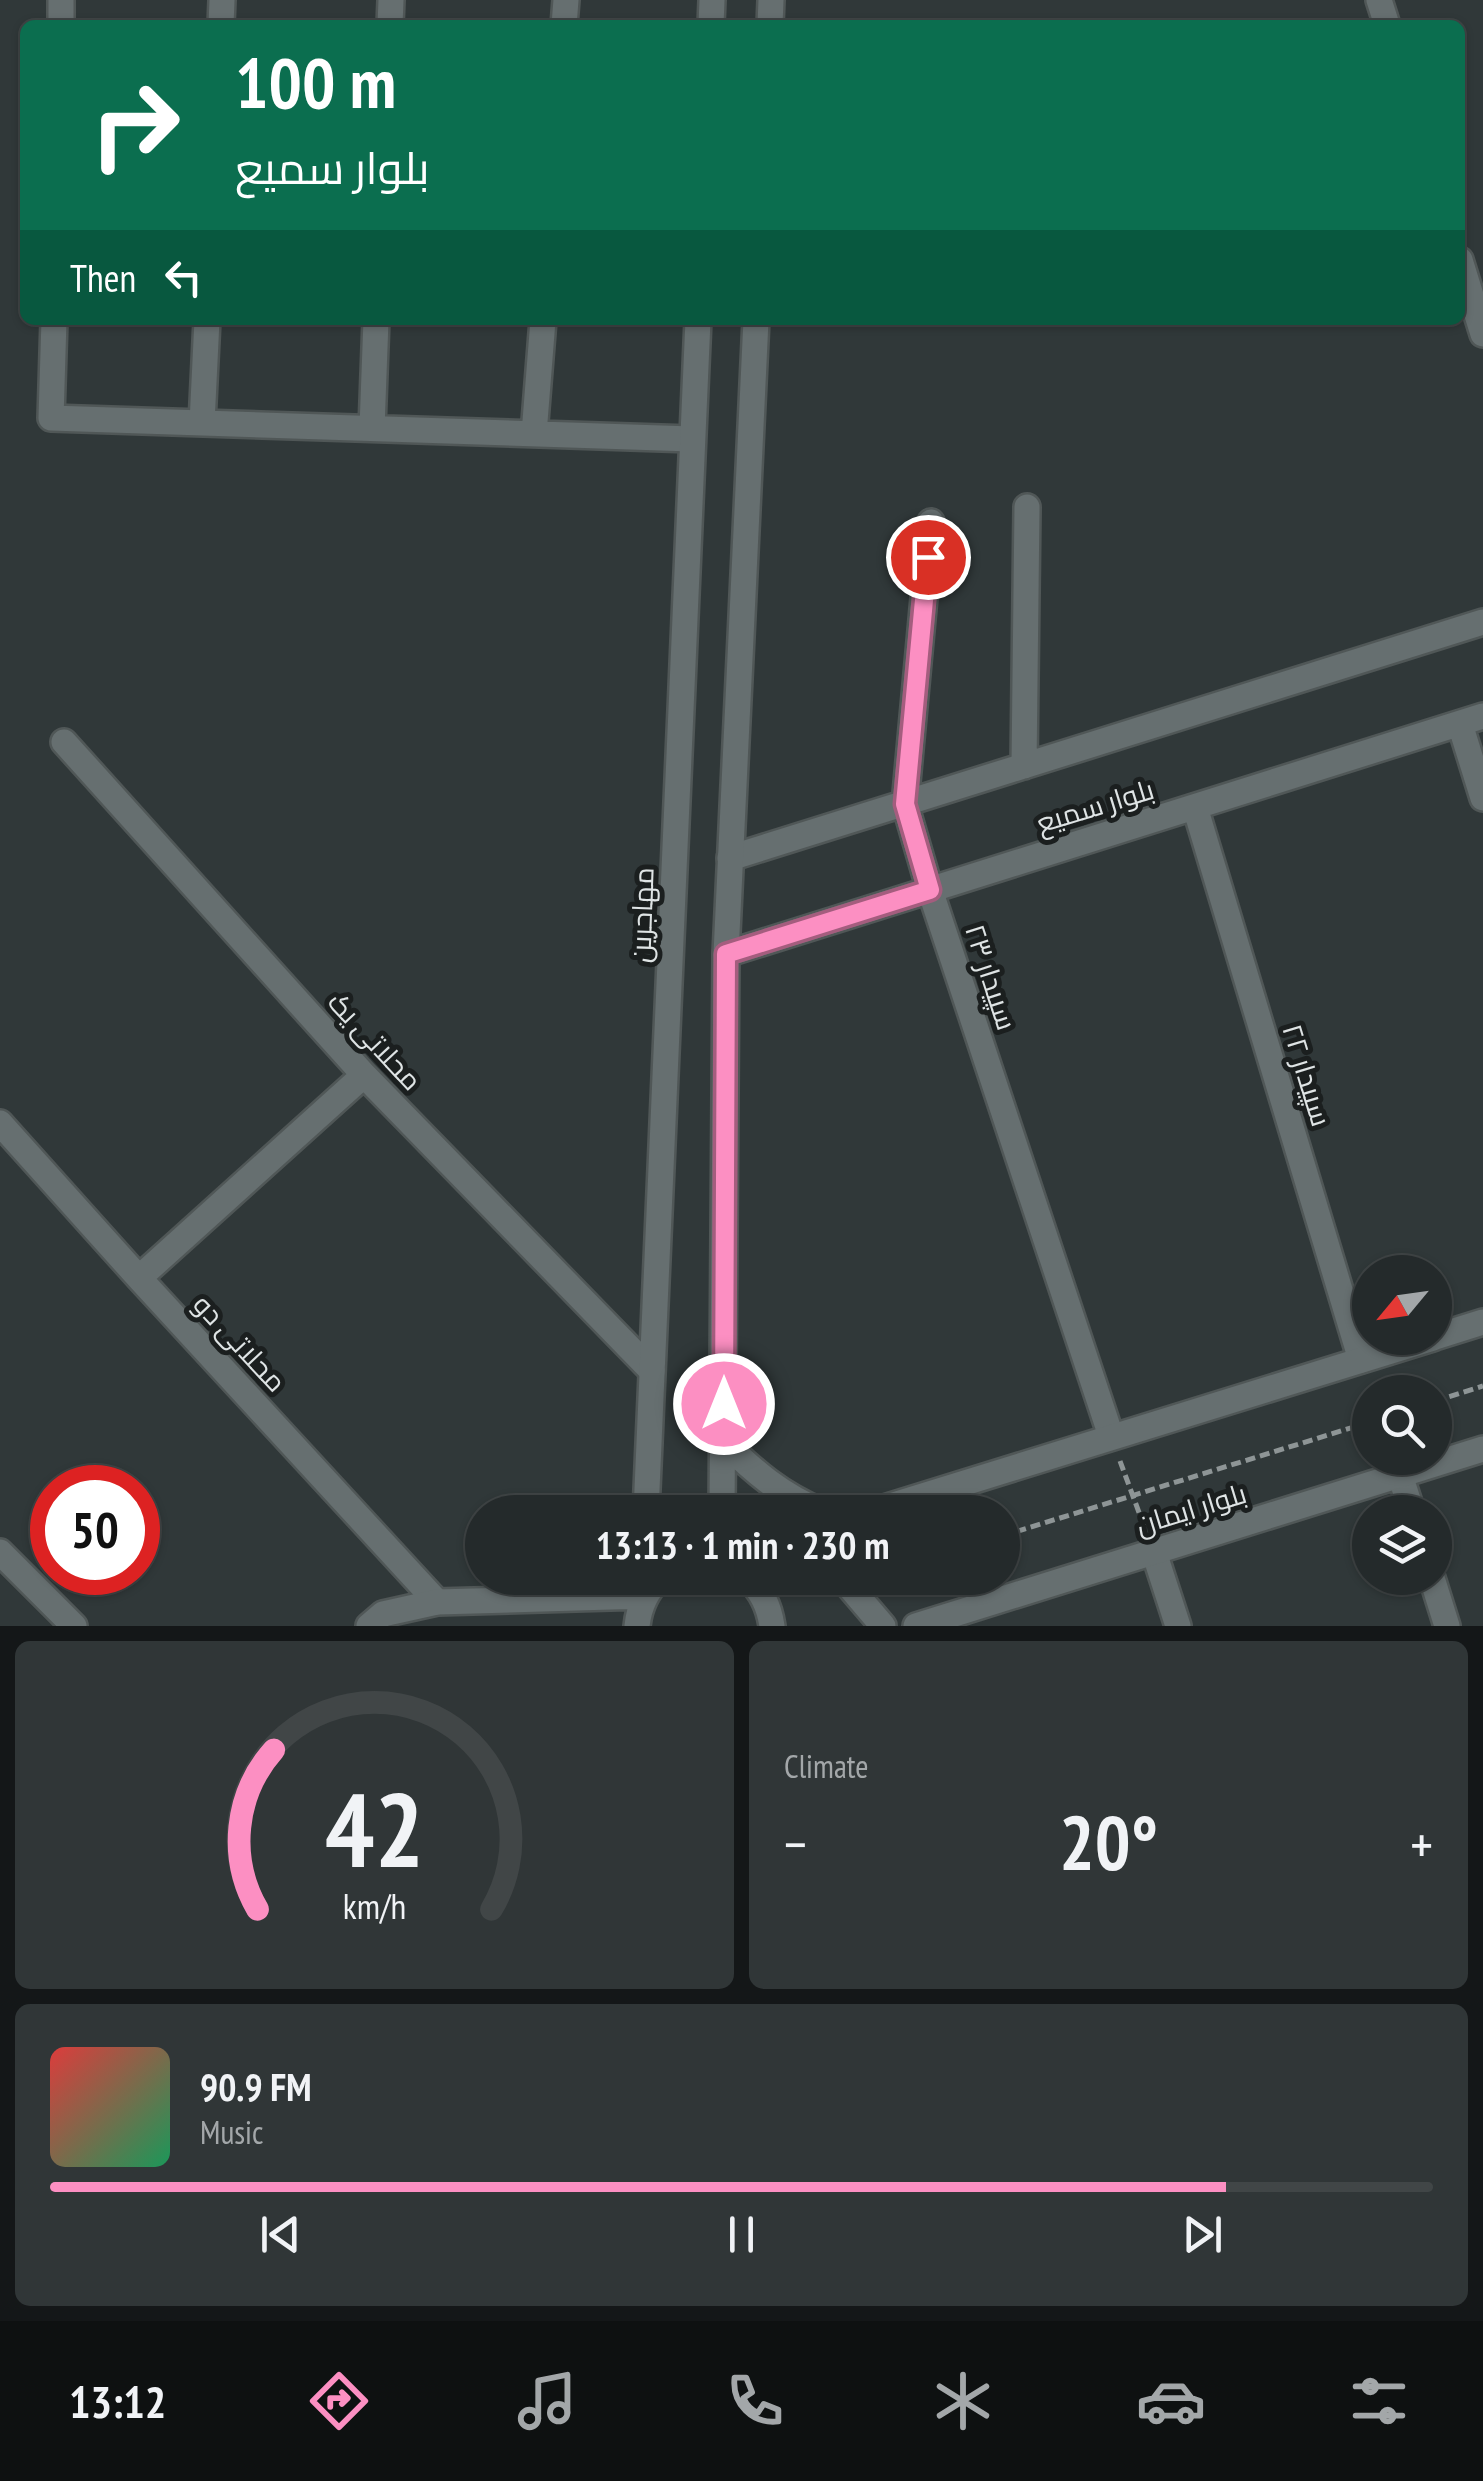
<!DOCTYPE html>
<html lang="en">
<head>
<meta charset="utf-8">
<style>
  body { margin:0; font-family:"PT Sans Narrow",Cairo,sans-serif; background:#303637; color:#f1f3f6; height:100vh; display:flex; flex-direction:column; font-size:38px; white-space:nowrap }
  * { box-sizing:border-box; margin:0 }
  p { font-size:32px; color:#a3a7a9 }
  .icon { flex:none; width:55px; height:55px; fill:none; stroke:currentColor; stroke-width:2; stroke-linecap:round; stroke-linejoin:round }
  .map { position:relative; height:1626px; overflow:hidden }
  .side { display:flex; flex-direction:column; gap:15px; padding:15px; background:#141718; flex:1 }
  .side>* { flex:none }
  .banner { position:absolute; left:20px; top:20px; width:1445px; height:305px; border-radius:15px; box-shadow:0 2px 8px #0004,0 0 0 2px #414647; background:#0b6e4f; color:#fff; overflow:hidden }
  .needle { width:65px; rotate:241deg }
  .tools { position:absolute; left:1352px; top:1255px; display:grid; gap:20px }
  .tools a { display:grid; place-items:center; width:100px; height:100px; border-radius:50%; background:#242a2b; box-shadow:0 2px 8px #0004,0 0 0 2px #414647; font-size:50px }
  .speed { position:absolute; left:30px; top:1465px; display:flex; gap:20px; font-size:50px; font-weight:700; text-align:center }
  .speed>* { display:grid; place-content:center; width:130px; height:130px; border-radius:50%; background:#242a2b; box-shadow:0 2px 8px #0004,0 0 0 2px #414647; line-height:1 }
  .speed .limit { border:15px solid #d22; background:#fff; color:#111 }
  .pin { position:absolute; display:grid; place-items:center; width:85px; height:85px; color:#fff; margin:-42px; border:5px solid #fff; border-radius:50%; box-shadow:0 2px 10px #0007 }
  .me { position:absolute; width:110px; margin:-55px; rotate:0deg; stroke-linejoin:round; filter:drop-shadow(0 0 8px #0008) }
  .turn { display:flex; align-items:center; gap:35px; height:210px; padding:0 50px; font-size:45px }
  .turn .icon { width:130px; height:130px; stroke-width:2.5 }
  .turn b { display:block; font-size:70px; line-height:85px }
  .then { display:flex; align-items:center; height:95px; padding:0 50px; background:#0003; gap:20px; font-size:38px }
  .big { font-size:75px; font-weight:700; line-height:1.1 }
  .side .tile { flex:1; display:flex; flex-direction:column; justify-content:center; gap:15px; min-width:0; padding:0 35px; border-radius:15px; background:#303637 }
  .side .dial { align-items:center; gap:0 }
  .dial svg { height:260px; overflow:visible; fill:none; stroke:#414647; stroke-width:7; stroke-linecap:round; text-anchor:middle }
  .dial text { fill:#f1f3f6; stroke:none }
  .song { display:flex; align-items:center; gap:30px }
  .cover { width:120px; height:120px; border-radius:15px; background:linear-gradient(135deg,hsl(0 70% 55%),hsl(150 70% 35%)) }
  .played { height:10px; border-radius:5px; background:linear-gradient(90deg,#fc8fc2 85%,#414647 85%) }
  .keys { display:flex; justify-content:space-around; direction:ltr }
  .heat { display:flex; justify-content:space-between; align-items:center; font-size:55px; direction:ltr }
  .side .tiles { flex:1; display:grid; gap:15px; grid-template-columns:1fr 1fr }
  .tile:last-child { grid-column:span 2 }
  .trip { position:absolute; left:465px; top:1495px; width:555px; height:100px; border-radius:50px; background:#242a2b; box-shadow:0 2px 8px #0004,0 0 0 2px #414647; font-weight:700; line-height:100px; text-align:center }
  .menu { display:flex; height:160px; justify-content:space-around; align-items:center; background:#0e1111; color:#a3a7a9 }
  .menu .icon { width:70px; height:70px }
  .menu .active { color:#fc8fc2 }
  .menu b { font-size:45px; color:#f1f3f6 }
  .map>svg:first-child { display:block }
</style>
</head>
<body>
<div class="map">
<svg width="1483" height="1626" viewBox="0 0 1483 1626">
  <rect width="100%" height="100%" fill="#303839"/>
  <g fill="none" stroke-linecap="round" stroke-linejoin="round">
    <g stroke="#505757" stroke-width="30">
      <path id="minor" d="M 1379,0 L 1387,25
        M 61,25 L 61,0
        M 221,25 L 222,0
        M 390,25 L 391,0
        M 564,25 L 566,0
        M 1460,260 L 1483,334
        M 54,320 L 51,418 L 692,439
        M 202,423 L 207,320
        M 372,428 L 376,320
        M 534,434 L 543,320
        M 931,522 L 905,804 L 930,890 L 1111,1436
        M 1460,724 L 1483,798
        M 64,742 L 364,1075 L 652,1371
        M 1024,766 L 1027,507
        M 1195,807 L 1361,1360
        M 730,858 L 1483,622
        M 726,954 L 1483,716
        M 0,1123 L 139,1278 L 437,1602
        M 139,1278 L 364,1075
        M 1400,1475 L 1412,1512
        M 0,1552 L 74,1626
        M 1154,1552 L 1178,1626
        M 1432,1578 L 1447,1626"/>
    </g>
    <g stroke="#505757" stroke-width="30">
      <path id="secondary" d="M 711,25 L 712,0
        M 770,25 L 771,0
        M 1435,1337 L 1483,1322
        M 723,1441 C 754,1472 781,1495 822,1512
        M 646,1512 L 698,320
        M 722,1512 L 726,954 L 756,320
        M 871,1512 L 1433,1338
        M 748,1578 C 762,1592 769,1606 772,1626
        M 846,1578 L 848,1585 L 883,1626
        M 369,1626 L 383,1614 L 437,1602 L 645,1596
        M 637,1626 C 639,1607 646,1591 660,1578
        M 916,1626 L 1483,1449"/>
    </g>
    <path stroke="#8e9596" stroke-width="5" stroke-dasharray="10 5" stroke-linecap="butt" d="M 1435,1401 L 1483,1386
      M 1120,1461 L 1144,1526
      M 1002,1536 L 1370,1422"/>
    <use href="#minor" stroke="#666f70" stroke-width="25"/>
    <use href="#secondary" stroke="#666f70" stroke-width="25"/>
  </g>
  <g fill="none" stroke-linecap="round" stroke-linejoin="round">
    <g stroke="#a45d7e" stroke-width="25">
      <path id="route" d="M 724,1404 L 726,954 L 930,890 L 905,804 L 928,557"/>
    </g>
    <use href="#route" stroke="#fc8fc2" stroke-width="18"/>
  </g>
  <g text-anchor="middle" stroke-width="10" stroke-linejoin="round" paint-order="stroke">
    <g font-size="28" fill="#dfe4e5" stroke="#1b1f1f">
      <text transform="translate(1095 806) rotate(-17)" y="10">بلوار سمیع</text>
      <text transform="translate(642 915) rotate(-88)" y="10">مهاجرین</text>
      <text transform="translate(991 977) rotate(72)" y="10">سپیدار ۲۳</text>
      <text transform="translate(375 1041) rotate(47)" y="10">محلاتی یک</text>
      <text transform="translate(1307 1075) rotate(73)" y="10">سپیدار ۲۲</text>
      <text transform="translate(240 1343) rotate(47)" y="10">محلاتی دو</text>
      <text transform="translate(1191 1509) rotate(-17)" y="10">بلوار ایمان</text>
    </g>
  </g>
</svg>
<div class="tools">
<a><svg class="needle" viewBox="-14 -14 28 28"><path d="M0-13l5 13h-10z" fill="#e53935"/><path d="M0 13l5-13h-10z" fill="#a3a7a9"/></svg></a>
<a><svg class="icon" aria-label="search" viewBox="0 0 24 24"><circle cx="10" cy="10" r="6"/><path d="M15 15l6 6"/></svg></a>
<a><svg class="icon" aria-label="layers" viewBox="0 0 24 24"><path d="M12 4l9 5-9 5-9-5zM3 14l9 5 9-5"/></svg></a>
</div>
<div class="speed"><div class="limit">50</div></div>
<div class="pin" style="left:928px;top:557px;background:#d93025"><svg class="icon" aria-label="arrive" viewBox="0 0 24 24"><path d="M6 21V4h12l-3 4 3 4H6"/></svg></div>
<svg class="me" style="left:724px;top:1404px" viewBox="-20 -20 40 40"><circle r="17" fill="#fc8fc2" stroke="#fff" stroke-width="3"/><path d="M0-11L8 9 0 5-8 9z" fill="#fff"/></svg>
<div class="trip">13:13 · 1 min · 230 m</div>
<div class="banner">
<div class="turn"><svg class="icon" aria-label="right" viewBox="0 0 24 24"><path d="M7 20v-9h11M14 6l5 5-5 5"/></svg><div><b>100 m</b>بلوار سمیع</div></div>
<div class="then">Then<svg class="icon" aria-label="left" viewBox="0 0 24 24"><path d="M17 20v-9H6M10 6l-5 5 5 5"/></svg></div>
</div>
</div>
<section class="side">
<div class="tiles">
<div class="tile dial"><svg viewBox="0 0 100 80">
<path d="M14 69A42 42 0 1 1 86 69"/>
<path d="M14 69A42 42 0 0 1 19 20" stroke="#fc8fc2"/>
<text x="50" y="56" font-size="32" font-weight="700">42</text>
<text x="50" y="72" font-size="11">km/h</text>
</svg></div>
<div class="tile"><p>Climate</p>
<div class="heat"><a>−</a><b class="big">20°</b><a>+</a></div>
</div>
<div class="tile">
<div class="song"><i class="cover"></i><div><b>90.9 FM</b><p>Music</p></div></div>
<div class="played"></div>
<div class="keys"><svg class="icon" aria-label="previous" viewBox="0 0 24 24"><path d="M18 5L8 12l10 7zM5 5v14"/></svg><svg class="icon" aria-label="pause" viewBox="0 0 24 24"><path d="M8 5v14M16 5v14"/></svg><svg class="icon" aria-label="next" viewBox="0 0 24 24"><path d="M6 5l10 7-10 7zM19 5v14"/></svg></div>
</div>
</div>
</section>
<nav class="menu">
<b>13:12</b>
<svg class="icon active" aria-label="directions" viewBox="0 0 24 24"><path d="M12 3l9 9-9 9-9-9zM9 14v-3h6M13 9l2 2-2 2"/></svg>
<svg class="icon" aria-label="music" viewBox="0 0 24 24"><path d="M9 18V5l10-2v13"/><circle cx="6" cy="18" r="3"/><circle cx="16" cy="16" r="3"/></svg>
<svg class="icon" aria-label="phone" viewBox="0 0 24 24"><path d="M5 4h4l2 5-3 2q2 4 5 5l2-3 5 2v4C11 20 4 13 5 4z"/></svg>
<svg class="icon" aria-label="climate" viewBox="0 0 24 24"><path d="M12 3v18M4 7l16 10M4 17L20 7"/></svg>
<svg class="icon" aria-label="car" viewBox="0 0 24 24"><path d="M5 17H2v-5l4-1 3-4h7l3 4 3 1v5h-3M9 17h6M6 11h13"/><circle cx="7" cy="17" r="2"/><circle cx="17" cy="17" r="2"/></svg>
<svg class="icon" aria-label="filters" viewBox="0 0 24 24"><path d="M4 7h16M4 17h16"/><circle cx="9" cy="7" r="2"/><circle cx="15" cy="17" r="2"/></svg>
</nav>
</body>
</html>
